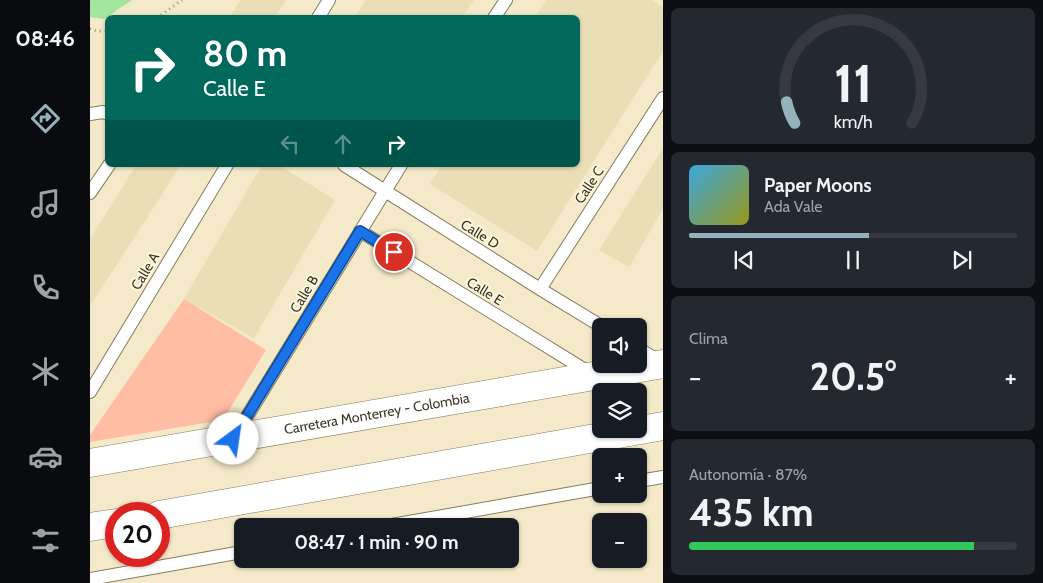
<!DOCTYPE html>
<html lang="es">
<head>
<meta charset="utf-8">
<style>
  body { margin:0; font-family:Cabin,sans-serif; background:#242831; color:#f1f3f6; height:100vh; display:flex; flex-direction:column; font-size:19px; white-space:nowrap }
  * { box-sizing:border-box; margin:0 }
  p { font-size:16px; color:#9ea1a6 }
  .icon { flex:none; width:28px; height:28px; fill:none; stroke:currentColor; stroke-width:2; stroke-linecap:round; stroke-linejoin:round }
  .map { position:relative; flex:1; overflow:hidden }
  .details { display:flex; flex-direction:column; gap:8px; padding:8px; background:#0d0f14; width:380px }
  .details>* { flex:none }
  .hud { position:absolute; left:15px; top:15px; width:475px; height:152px; border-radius:8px; box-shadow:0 1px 4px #0004; background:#00695c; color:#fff; overflow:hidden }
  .tools { position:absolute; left:502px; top:318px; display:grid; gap:10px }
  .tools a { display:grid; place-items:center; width:55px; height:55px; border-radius:8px; background:#171b24; box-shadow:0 1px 4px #0004; font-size:25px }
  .speed { position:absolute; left:15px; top:502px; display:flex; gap:10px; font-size:25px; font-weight:700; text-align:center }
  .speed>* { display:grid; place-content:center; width:65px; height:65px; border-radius:50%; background:#171b24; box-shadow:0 1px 4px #0004; line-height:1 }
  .speed .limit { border:8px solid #d22; background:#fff; color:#111 }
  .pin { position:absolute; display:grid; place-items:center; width:42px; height:42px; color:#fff; margin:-21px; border:2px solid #fff; border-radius:50%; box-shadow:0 1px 5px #0007 }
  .me { position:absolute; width:55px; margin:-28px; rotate:31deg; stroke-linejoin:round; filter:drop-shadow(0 0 4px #0008) }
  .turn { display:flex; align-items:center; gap:18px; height:105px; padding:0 15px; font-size:22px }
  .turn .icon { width:65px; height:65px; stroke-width:2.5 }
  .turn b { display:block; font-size:35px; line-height:42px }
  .lanes { display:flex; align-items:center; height:48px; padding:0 15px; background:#0003; justify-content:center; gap:25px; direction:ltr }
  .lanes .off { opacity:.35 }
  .big { font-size:38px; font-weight:800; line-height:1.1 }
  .details .widget { flex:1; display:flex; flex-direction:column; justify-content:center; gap:8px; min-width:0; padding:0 18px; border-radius:8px; background:#242831 }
  .details .dial { align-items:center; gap:0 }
  .dial svg { height:130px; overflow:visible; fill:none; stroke:#363941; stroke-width:7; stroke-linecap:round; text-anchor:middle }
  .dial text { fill:#f1f3f6; stroke:none }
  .song { display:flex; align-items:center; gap:15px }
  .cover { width:60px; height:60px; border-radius:8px; background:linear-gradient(135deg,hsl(200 70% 55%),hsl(60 70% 35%)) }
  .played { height:5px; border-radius:2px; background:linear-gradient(90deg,#93b2bc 55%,#363941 55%) }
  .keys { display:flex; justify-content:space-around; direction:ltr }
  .heat { display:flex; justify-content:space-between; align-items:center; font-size:28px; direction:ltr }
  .charge { height:8px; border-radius:4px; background:linear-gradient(90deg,#34c759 87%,#363941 0) }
  .trip { position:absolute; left:144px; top:518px; width:285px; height:50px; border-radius:8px; background:#171b24; box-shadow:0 1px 4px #0004; font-weight:800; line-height:50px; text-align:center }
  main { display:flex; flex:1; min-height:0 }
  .dock { display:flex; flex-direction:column; width:90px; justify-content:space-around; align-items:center; background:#090b0e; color:#9ea1a6 }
  .dock .icon { width:35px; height:35px }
  .dock .current { color:#93b2bc }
  .dock b { font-size:22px; color:#f1f3f6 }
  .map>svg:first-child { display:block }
</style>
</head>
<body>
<main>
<nav class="dock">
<b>08:46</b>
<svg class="icon current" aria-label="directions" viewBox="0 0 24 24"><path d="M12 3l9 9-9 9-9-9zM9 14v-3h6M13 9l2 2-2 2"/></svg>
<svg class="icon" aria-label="music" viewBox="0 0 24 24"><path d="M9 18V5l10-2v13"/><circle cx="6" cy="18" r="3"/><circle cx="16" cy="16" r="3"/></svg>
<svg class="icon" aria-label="phone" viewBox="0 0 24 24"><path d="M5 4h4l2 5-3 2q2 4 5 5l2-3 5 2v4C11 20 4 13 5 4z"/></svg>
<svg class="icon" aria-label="climate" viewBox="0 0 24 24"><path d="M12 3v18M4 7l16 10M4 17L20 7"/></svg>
<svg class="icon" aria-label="car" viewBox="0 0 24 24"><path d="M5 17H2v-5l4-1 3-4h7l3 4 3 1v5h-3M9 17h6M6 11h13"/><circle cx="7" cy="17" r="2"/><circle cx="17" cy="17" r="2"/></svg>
<svg class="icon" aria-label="filters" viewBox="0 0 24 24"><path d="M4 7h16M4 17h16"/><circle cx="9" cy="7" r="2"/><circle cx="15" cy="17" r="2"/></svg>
</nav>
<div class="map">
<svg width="573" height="583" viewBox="0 0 573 583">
  <rect width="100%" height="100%" fill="#f4e9c8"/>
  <path fill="#eadeb6" d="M 151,0 L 196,0 L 185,17 L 140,17 Z
    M 276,0 L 384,0 L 372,17 L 265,17 Z
    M 456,0 L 562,0 L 573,7 L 573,51 L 447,251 L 340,184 L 352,165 L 488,165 L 488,18 L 445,17 Z
    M 573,148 L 573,209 L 539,267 L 509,250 Z
    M 46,165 L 91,165 L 0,306 L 0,239 Z
    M 172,165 L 189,165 L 245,200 L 164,338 L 94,299 Z"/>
  <path fill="#ffbda3" d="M 94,299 L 176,350 L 133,420 L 0,442 L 0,435 Z"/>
  <path fill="#a1e59e" d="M 0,0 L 42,0 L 14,19 L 0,17 Z"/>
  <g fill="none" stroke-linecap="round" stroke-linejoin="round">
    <g stroke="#867d5f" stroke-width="14">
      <path id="service" d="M 228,18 L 239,0
        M 404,18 L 416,0
        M 0,114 L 13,112 L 18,114
        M 254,165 L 450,289 L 511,326
        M 0,193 L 19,165
        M 270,231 L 500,373
        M 450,289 L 573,98
        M 549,349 L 569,361
        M 0,392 L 137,165
        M 145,436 L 311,165
        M 549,481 L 573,477
        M 296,526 L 511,488
        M 0,579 L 152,552"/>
    </g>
    <g stroke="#867d5f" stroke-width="29">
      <g id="primary">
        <path id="s1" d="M 0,463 L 573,364"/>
        <path d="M 69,515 L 573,426"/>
        <path d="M 0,527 L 26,523"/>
      </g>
    </g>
    <path stroke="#978f78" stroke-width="3" stroke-dasharray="1 4" stroke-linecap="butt" d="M 67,18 L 92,0
      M 0,29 L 6,31 L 18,31"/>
    <use href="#service" stroke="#fff" stroke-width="12"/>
    <use href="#primary" stroke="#fff" stroke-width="28"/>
  </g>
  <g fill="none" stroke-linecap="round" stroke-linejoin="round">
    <g stroke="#114b97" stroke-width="12">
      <path id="route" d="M 143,439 L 270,231 L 304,252"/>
    </g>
    <use href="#route" stroke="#1a73e8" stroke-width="9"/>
  </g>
  <g text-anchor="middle" stroke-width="4" stroke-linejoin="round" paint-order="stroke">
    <g font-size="14" fill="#3a3629" stroke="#fff7dc">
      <text transform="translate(499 185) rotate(-57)" y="5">Calle C</text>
      <text transform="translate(390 234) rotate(32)" y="5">Calle D</text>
      <text transform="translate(55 271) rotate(-59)" y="5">Calle A</text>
      <text transform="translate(395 291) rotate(32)" y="5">Calle E</text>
      <text transform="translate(214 294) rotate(-59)" y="5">Calle B</text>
      <text dy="5" stroke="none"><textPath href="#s1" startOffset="291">Carretera Monterrey - Colombia</textPath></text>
    </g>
  </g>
</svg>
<div class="tools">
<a><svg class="icon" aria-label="sound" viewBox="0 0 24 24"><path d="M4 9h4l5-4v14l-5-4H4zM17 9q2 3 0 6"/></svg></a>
<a><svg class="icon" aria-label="layers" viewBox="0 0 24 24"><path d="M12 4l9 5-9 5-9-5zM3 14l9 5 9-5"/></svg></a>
<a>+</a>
<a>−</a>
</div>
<div class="speed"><div class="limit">20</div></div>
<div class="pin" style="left:304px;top:252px;background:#d93025"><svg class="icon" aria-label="arrive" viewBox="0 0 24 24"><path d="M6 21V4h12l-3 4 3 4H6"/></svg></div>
<svg class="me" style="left:143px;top:439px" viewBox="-20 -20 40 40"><circle r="19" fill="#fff"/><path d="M0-13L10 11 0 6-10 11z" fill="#1a73e8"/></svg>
<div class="trip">08:47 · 1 min · 90 m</div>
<div class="hud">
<div class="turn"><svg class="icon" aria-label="right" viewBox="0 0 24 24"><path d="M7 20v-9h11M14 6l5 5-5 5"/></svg><div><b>80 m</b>Calle E</div></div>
<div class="lanes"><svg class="icon off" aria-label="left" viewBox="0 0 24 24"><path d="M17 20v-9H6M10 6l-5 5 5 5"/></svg><svg class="icon off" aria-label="ahead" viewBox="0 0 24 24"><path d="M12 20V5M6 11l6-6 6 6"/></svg><svg class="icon" aria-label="right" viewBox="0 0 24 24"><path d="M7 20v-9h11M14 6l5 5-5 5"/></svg></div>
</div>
</div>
<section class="details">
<div class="widget dial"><svg viewBox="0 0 100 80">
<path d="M14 69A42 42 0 1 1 86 69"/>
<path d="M14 69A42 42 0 0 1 9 56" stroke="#93b2bc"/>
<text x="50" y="56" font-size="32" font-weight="700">11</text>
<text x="50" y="72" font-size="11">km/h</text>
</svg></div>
<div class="widget">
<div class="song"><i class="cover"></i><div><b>Paper Moons</b><p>Ada Vale</p></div></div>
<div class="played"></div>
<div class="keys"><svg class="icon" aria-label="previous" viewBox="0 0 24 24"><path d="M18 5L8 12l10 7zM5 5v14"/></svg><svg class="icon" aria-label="pause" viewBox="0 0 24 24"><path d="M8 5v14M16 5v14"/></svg><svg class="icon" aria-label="next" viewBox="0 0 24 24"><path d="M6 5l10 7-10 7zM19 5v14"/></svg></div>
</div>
<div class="widget"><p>Clima</p>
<div class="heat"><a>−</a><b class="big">20.5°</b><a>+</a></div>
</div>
<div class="widget"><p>Autonomía · 87%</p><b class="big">435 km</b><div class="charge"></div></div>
</section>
</main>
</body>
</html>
